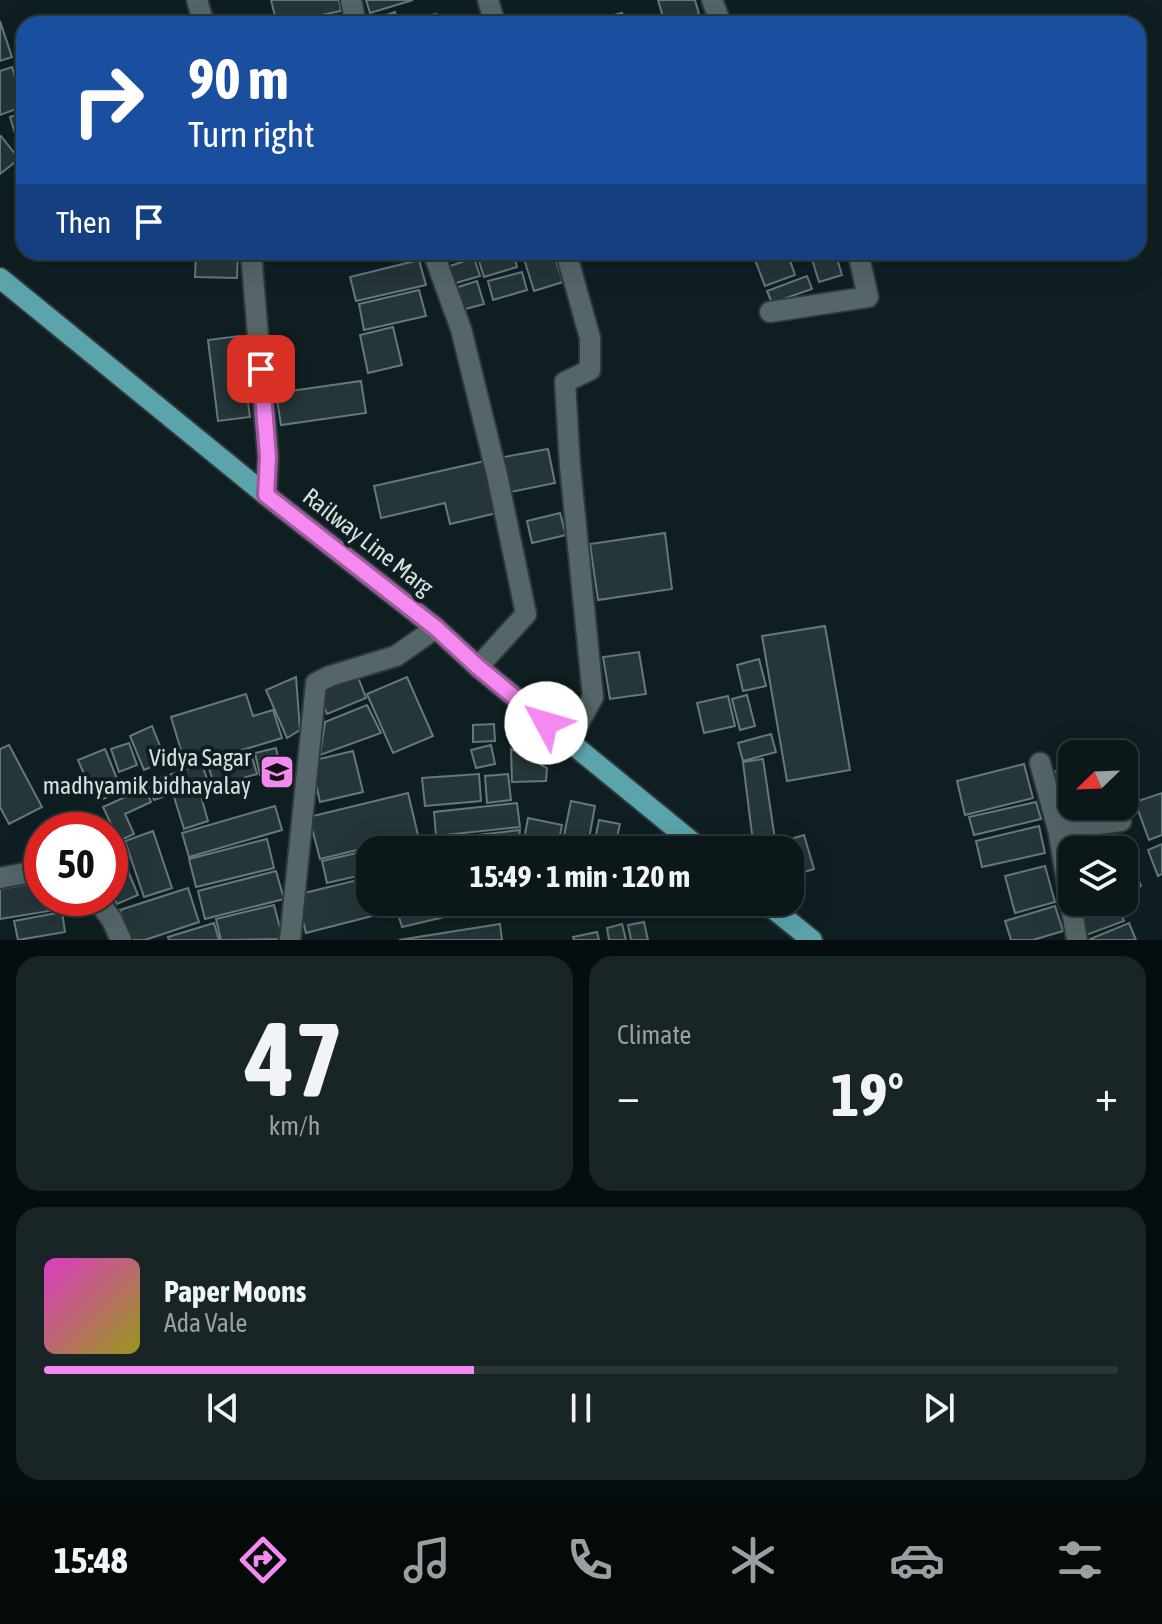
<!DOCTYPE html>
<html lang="en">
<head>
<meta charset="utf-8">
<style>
  body { margin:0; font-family:"Asap Condensed",sans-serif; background:#192426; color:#f1f3f6; height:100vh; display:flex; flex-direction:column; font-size:30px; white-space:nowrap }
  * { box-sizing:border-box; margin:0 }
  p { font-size:26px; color:#9a9fa2 }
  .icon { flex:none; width:44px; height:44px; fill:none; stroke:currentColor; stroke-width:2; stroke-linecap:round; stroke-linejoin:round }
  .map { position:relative; height:940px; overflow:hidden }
  .sheet { display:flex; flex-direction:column; gap:16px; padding:16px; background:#060d0e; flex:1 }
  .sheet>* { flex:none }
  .top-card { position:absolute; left:16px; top:16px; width:1130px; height:244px; border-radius:24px; box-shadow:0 8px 32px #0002,0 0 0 2px #2b3638; background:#1a4fa0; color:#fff; overflow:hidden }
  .needle { width:52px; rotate:247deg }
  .buttons { position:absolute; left:1058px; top:740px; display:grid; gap:16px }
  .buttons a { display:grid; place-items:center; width:80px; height:80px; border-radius:16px; background:#0b1719; box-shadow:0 8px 32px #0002,0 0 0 2px #2b3638; font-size:40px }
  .speed { position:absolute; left:24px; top:812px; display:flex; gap:16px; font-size:40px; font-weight:700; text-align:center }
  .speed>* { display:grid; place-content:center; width:104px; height:104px; border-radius:50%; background:#0b1719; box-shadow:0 8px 32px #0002,0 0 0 2px #2b3638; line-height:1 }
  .speed .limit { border:12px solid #d22; background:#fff; color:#111 }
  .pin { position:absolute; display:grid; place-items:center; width:68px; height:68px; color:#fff; margin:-34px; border-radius:16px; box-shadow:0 4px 12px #0006 }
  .me { position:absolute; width:88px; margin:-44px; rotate:309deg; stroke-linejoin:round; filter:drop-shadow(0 0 6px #0008) }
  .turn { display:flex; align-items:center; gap:28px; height:168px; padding:0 40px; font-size:36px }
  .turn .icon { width:104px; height:104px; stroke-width:2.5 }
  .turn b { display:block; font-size:56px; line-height:68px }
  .then { display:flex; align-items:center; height:76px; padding:0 40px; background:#0003; gap:16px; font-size:30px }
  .big { font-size:60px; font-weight:700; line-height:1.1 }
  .sheet .tile { flex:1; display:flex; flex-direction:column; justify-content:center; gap:12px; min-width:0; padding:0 28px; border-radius:24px; background:#192426 }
  .sheet .dial { align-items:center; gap:0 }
  .dial b { font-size:104px; line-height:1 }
  .song { display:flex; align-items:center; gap:24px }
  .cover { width:96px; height:96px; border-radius:12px; background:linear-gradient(135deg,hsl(310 70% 55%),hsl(60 70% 35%)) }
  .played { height:8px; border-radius:4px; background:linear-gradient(90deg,#f489f0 40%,#2b3638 40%) }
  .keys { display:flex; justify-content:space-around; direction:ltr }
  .heat { display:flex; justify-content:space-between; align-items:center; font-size:44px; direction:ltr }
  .sheet .tiles { flex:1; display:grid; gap:16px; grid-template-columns:1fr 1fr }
  .tile:last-child { grid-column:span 2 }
  .trip { position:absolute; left:356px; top:836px; width:448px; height:80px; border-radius:24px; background:#0b1719; box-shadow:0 8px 32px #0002,0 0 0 2px #2b3638; font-weight:700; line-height:80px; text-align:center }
  .tab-bar { display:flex; height:128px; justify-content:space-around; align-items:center; background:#04090a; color:#9a9fa2 }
  .tab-bar .icon { width:56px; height:56px }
  .tab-bar .active { color:#f489f0 }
  .tab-bar b { font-size:36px; color:#f1f3f6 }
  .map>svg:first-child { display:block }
</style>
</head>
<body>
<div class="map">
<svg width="1162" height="940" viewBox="0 0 1162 940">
  <rect width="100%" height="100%" fill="#0f1f21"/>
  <path fill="#253638" stroke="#65787a" stroke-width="2" d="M 271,0 L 339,0 L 341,11 L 277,24 Z
    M 366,0 L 413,0 L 370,13 Z
    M 658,0 L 695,0 L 699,14 L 665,24 Z
    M 395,12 L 398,24 L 369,24 L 368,21 Z
    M 622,13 L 625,24 L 578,24 Z
    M 436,14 L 438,24 L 404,24 L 404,22 Z
    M 0,21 L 12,57 L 0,61 Z
    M 12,67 L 24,106 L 0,115 L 0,71 Z
    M 24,113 L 24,149 L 20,150 L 10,117 Z
    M 1,136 L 19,159 L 0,174 L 0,137 Z
    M 196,252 L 238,252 L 237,278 L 195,277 Z
    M 513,252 L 517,267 L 484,277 L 479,261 Z
    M 547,252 L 553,252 L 563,282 L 534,291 L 524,259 Z
    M 752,252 L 787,252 L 795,275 L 765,286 Z
    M 796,252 L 835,252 L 842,275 L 819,282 L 811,256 L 798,260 Z
    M 474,258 L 480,276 L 449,285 L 444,268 Z
    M 419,260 L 426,285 L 356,301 L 350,277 Z
    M 522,272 L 527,290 L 493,300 L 488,281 Z
    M 807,276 L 812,289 L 772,303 L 767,291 Z
    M 477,281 L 484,304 L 458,311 L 452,289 Z
    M 419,290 L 426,316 L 364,330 L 359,304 Z
    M 393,327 L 402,365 L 368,373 L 360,335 Z
    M 239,336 L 250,417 L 218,421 L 208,340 Z
    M 361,381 L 366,413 L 281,425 L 276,393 Z
    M 548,449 L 555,483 L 505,493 L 499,458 Z
    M 485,461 L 497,513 L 450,524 L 445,503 L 381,518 L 374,486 Z
    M 560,513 L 566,535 L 532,543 L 527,521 Z
    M 665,533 L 672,589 L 598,600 L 590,544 Z
    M 825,626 L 850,770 L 787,781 L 762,636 Z
    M 639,652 L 646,694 L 610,699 L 603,657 Z
    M 759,659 L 766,686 L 743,691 L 737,665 Z
    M 356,672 L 366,698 L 327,714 L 317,688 Z
    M 296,677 L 300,730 L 287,738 L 266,690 Z
    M 407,677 L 433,736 L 393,753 L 367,694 Z
    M 246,694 L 253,716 L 273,710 L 282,738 L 186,767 L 171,717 Z
    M 747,695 L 755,726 L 740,730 L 732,699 Z
    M 728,696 L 735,726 L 704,733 L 697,703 Z
    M 367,705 L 381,733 L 320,755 L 325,722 Z
    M 494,724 L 495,741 L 473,742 L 473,725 Z
    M 152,726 L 166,761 L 144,770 L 130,736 Z
    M 771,734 L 776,752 L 743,761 L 738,743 Z
    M 129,743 L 137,765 L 119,772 L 111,749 Z
    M 9,745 L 42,807 L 9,824 L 0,807 L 0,749 Z
    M 491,745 L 495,764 L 476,768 L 471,750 Z
    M 276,748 L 281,770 L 260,775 L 255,753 Z
    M 105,749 L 122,791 L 96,802 L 78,760 Z
    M 511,749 L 547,768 L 546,781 L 512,782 Z
    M 353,751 L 363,792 L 320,802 L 311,761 Z
    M 251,753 L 257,774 L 215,786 L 208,766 Z
    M 763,759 L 776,846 L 752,834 L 743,762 Z
    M 202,764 L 208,782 L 154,800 L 148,782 Z
    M 1024,764 L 1033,798 L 965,815 L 957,781 Z
    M 1072,768 L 1072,800 L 1059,803 L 1052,772 Z
    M 479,774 L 481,801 L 425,806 L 422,778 Z
    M 508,774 L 511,800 L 487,803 L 485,776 Z
    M 145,788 L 151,802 L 125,814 L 134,834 L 119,841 L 103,807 Z
    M 199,789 L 208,821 L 184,829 L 174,797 Z
    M 408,793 L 418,835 L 320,859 L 309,817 Z
    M 1162,793 L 1162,835 L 1149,840 L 1135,802 Z
    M 571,801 L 595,806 L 587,850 L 561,850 Z
    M 1036,802 L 1041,819 L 974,835 L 969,817 Z
    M 517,803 L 520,827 L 436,836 L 434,812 Z
    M 275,806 L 282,830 L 189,857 L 182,833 Z
    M 528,818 L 562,825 L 557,850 L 522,850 Z
    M 599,820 L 620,824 L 614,850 L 593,850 Z
    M 1039,826 L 1045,853 L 982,867 L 976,841 Z
    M 111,830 L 138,895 L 117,904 L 110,891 Z
    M 520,830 L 517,850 L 454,850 L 450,838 Z
    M 153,831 L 172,888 L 144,897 L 125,841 Z
    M 804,835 L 814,869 L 801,873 L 791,839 Z
    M 267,839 L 274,868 L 196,887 L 189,859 Z
    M 426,839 L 428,850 L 385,850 Z
    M 644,840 L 646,850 L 628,850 L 626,843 Z
    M 1162,844 L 1162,874 L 1158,876 L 1148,850 Z
    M 361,852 L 366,874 L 327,883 L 322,861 Z
    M 1045,866 L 1055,902 L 1015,913 L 1005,876 Z
    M 1133,866 L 1141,886 L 1124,893 L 1124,870 Z
    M 276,871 L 284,899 L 205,919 L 198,891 Z
    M 370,877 L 370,902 L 377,902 L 380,914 L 306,933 L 296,895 Z
    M 42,882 L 42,898 L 47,898 L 49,911 L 0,919 L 0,889 Z
    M 188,888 L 199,922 L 145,940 L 130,940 L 120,910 Z
    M 419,902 L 449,902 L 453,915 L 402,927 L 396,907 Z
    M 526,902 L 557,902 L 556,909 L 526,908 Z
    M 559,902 L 578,902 L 577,910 L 558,907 Z
    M 583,902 L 604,902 L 603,910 L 582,906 Z
    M 639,902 L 668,902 L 669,905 L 640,910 Z
    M 1103,902 L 1117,902 L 1124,921 L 1086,935 L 1077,912 Z
    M 274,905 L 283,939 L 221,940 L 216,919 Z
    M 1055,906 L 1063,931 L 1033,940 L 1011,940 L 1005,921 Z
    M 62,912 L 65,932 L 18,940 L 14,921 Z
    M 644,922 L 648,940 L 631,940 L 628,925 Z
    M 214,923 L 219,940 L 169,940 L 168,937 Z
    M 1129,923 L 1136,940 L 1088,940 Z
    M 500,924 L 502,940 L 399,940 Z
    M 622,924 L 626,940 L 609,940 L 607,928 Z
    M 597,932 L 599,940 L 574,940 L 573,937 Z"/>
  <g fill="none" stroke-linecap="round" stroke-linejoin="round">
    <g stroke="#2f383a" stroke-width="24">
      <path id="minor" d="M 197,0 L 204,24
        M 351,0 L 356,24
        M 488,0 L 495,24
        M 712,0 L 721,24
        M 251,252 L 268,457 L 266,495
        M 433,252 L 461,329 L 497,475 L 526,614 L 478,667
        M 566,252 L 590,338 L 590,370 L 565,382 L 570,466 L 593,697 L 569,741
        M 770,312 L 868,297 L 858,252
        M 1040,763 L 1058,829 L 1077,940
        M 1058,829 L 1121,821
        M 0,878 L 42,870
        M 96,898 L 112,920 L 121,940
        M 290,940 L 316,683 L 330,676 L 396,656 L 436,628"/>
    </g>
    <g stroke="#2f383a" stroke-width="24">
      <path id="major" d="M 0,278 L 266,495 L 436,628 L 478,667 L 702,850
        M 765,902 L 812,940"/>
    </g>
    <use href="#minor" stroke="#546668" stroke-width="20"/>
    <use href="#major" stroke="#5ba4ac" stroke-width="20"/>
  </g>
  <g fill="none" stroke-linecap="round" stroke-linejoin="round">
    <g stroke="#9f599c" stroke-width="20">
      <path id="route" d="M 261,369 L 268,457 L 266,495 L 436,628 L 478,667 L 546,723"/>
    </g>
    <use href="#route" stroke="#f489f0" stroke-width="14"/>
  </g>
  <defs>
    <g id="school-square" transform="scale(1.8)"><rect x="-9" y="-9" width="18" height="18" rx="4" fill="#f489f0" stroke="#0f1f21"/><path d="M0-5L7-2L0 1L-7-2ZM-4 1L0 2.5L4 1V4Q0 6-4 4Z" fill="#111"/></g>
  </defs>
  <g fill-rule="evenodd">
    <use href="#school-square" x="277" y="772"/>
  </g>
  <g text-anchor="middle" stroke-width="8" stroke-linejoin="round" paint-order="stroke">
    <g font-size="24" fill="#d5e0e1" stroke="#0f1f21">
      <text transform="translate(368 542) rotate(38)" y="8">Railway Line Marg</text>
    </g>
    <g font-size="24" fill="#d5e0e1" stroke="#0f1f21" text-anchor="end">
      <text x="251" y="766">Vidya Sagar<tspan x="251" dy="28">madhyamik bidhayalay</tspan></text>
    </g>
  </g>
</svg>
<div class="buttons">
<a><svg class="needle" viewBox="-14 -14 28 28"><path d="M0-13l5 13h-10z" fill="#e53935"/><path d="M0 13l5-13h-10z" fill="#9a9fa2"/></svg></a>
<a><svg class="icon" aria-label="layers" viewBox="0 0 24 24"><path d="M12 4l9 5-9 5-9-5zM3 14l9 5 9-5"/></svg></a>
</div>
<div class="speed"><div class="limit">50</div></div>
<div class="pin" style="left:261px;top:369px;background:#d93025"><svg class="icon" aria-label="arrive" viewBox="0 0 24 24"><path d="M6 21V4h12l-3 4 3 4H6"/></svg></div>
<svg class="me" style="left:546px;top:723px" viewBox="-20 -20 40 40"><circle r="19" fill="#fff"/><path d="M0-13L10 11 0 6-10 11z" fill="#f489f0"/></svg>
<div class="trip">15:49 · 1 min · 120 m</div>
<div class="top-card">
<div class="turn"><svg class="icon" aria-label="right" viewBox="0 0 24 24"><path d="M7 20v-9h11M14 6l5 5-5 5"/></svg><div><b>90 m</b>Turn right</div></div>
<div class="then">Then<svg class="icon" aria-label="arrive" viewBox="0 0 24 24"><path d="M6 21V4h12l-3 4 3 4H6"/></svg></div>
</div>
</div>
<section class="sheet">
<div class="tiles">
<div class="tile dial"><b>47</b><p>km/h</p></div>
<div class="tile"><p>Climate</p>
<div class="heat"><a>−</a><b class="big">19°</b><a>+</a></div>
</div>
<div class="tile">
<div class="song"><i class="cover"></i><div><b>Paper Moons</b><p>Ada Vale</p></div></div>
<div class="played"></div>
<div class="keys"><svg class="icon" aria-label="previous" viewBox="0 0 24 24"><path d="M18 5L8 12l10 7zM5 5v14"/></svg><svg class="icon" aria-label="pause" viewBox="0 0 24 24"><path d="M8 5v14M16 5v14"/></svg><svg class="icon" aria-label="next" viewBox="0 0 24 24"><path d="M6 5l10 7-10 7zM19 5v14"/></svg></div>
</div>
</div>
</section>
<nav class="tab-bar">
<b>15:48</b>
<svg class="icon active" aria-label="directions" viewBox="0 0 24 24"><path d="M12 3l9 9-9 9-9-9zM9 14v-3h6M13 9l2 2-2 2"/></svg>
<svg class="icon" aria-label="music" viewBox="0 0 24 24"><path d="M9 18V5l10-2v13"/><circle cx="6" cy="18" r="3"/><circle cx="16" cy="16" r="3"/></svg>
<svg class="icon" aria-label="phone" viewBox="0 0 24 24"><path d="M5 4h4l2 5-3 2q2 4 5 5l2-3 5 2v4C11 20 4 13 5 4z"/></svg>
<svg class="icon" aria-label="climate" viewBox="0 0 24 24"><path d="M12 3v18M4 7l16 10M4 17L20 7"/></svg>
<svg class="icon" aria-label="car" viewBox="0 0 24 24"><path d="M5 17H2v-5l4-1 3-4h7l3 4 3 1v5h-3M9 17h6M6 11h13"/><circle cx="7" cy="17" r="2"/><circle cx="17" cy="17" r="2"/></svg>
<svg class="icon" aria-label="filters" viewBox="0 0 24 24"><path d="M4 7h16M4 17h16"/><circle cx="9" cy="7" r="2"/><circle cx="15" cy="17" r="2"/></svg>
</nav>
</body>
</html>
